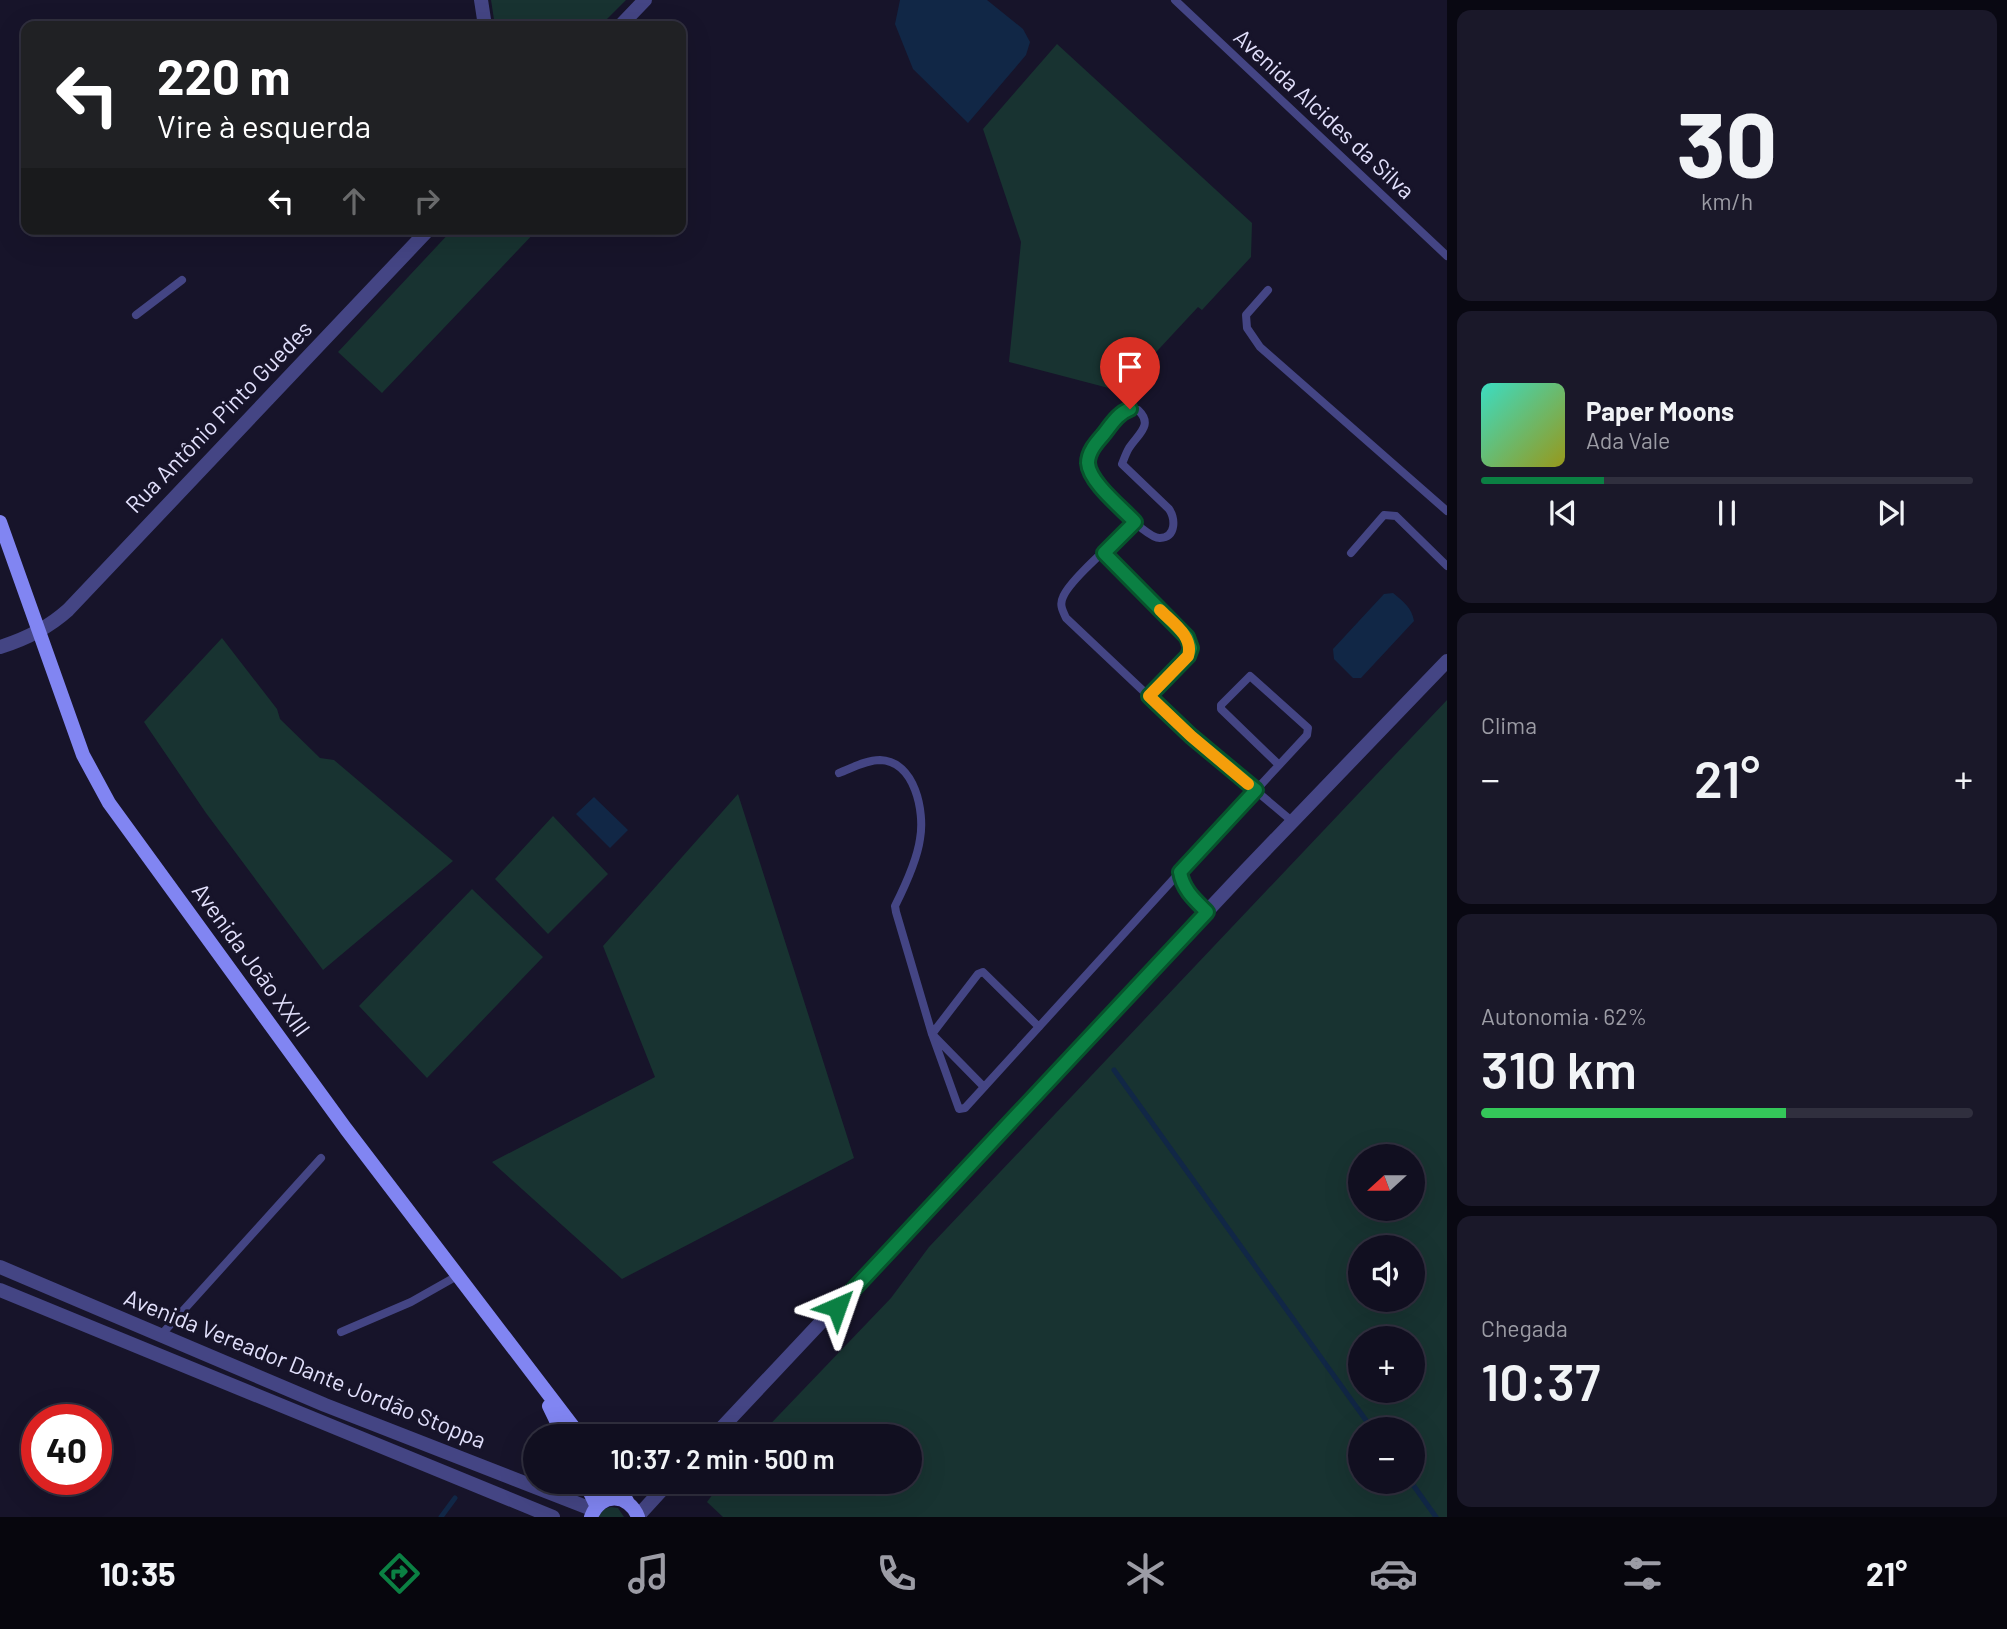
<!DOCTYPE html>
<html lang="pt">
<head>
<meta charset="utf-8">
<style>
  body { margin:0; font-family:Barlow,sans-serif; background:#1a1829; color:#f1f3f6; height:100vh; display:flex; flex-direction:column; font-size:26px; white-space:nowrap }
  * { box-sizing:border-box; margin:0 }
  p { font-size:23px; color:#9c9ca5 }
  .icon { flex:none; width:38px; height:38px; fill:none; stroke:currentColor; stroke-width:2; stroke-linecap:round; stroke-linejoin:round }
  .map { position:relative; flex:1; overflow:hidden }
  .sheet { display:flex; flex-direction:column; gap:10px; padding:10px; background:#090812; width:560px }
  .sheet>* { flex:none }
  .hud { position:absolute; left:21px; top:21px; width:665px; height:214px; border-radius:14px; box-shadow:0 7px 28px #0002,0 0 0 2px #302f3e; background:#202124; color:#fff; overflow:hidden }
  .needle { width:46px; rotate:249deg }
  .controls { position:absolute; left:1348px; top:1144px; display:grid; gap:14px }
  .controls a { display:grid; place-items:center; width:77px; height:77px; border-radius:50%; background:#110f20; box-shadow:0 7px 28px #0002,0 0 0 2px #302f3e; font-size:35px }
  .speed { position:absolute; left:21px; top:1404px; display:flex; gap:14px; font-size:35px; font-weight:700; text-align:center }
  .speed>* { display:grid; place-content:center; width:91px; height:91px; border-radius:50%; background:#110f20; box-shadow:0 7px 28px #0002,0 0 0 2px #302f3e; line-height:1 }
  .speed .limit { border:10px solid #d22; background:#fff; color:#111 }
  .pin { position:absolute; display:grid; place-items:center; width:60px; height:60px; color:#fff; margin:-72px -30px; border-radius:50% 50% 50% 0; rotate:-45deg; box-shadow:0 0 7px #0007 }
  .pin .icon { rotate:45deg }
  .me { position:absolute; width:77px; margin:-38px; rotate:43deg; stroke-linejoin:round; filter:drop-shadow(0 0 5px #0008) }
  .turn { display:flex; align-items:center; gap:24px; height:147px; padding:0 21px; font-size:32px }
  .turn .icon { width:91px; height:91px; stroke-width:2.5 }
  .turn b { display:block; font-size:49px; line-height:60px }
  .lanes { display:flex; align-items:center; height:66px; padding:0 21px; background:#0003; justify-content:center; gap:35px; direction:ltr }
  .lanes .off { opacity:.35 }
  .big { font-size:52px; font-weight:600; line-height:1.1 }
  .sheet .tile { flex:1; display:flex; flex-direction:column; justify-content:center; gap:10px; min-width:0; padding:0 24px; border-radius:14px; background:#1a1829 }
  .sheet .dial { align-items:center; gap:0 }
  .dial b { font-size:91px; line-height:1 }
  .song { display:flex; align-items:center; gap:21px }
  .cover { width:84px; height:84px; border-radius:10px; background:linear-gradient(135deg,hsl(170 70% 55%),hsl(60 70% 35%)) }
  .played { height:7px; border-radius:4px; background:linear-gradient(90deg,#0b8043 25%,#302f3e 25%) }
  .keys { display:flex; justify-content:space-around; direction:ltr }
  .heat { display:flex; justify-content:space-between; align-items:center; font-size:38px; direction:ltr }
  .charge { height:10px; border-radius:5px; background:linear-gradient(90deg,#34c759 62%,#302f3e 0) }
  .trip { position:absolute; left:523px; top:1424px; width:399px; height:70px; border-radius:35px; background:#110f20; box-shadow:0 7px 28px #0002,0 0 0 2px #302f3e; font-weight:600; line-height:70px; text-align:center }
  .tabs { display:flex; height:112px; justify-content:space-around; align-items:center; background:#07060d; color:#9c9ca5 }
  .tabs .icon { width:49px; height:49px }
  .tabs .active { color:#0b8043 }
  .tabs b { font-size:32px; color:#f1f3f6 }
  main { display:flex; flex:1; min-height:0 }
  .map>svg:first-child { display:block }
</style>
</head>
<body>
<main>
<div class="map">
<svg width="1447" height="1517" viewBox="0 0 1447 1517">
  <rect width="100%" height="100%" fill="#17142a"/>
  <path fill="#183331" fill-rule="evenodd" d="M 491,0 L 626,0 L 600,26 L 495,26 Z
    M 1057,44 L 1252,223 L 1251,257 L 1202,310 L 1198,307 L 1120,391 L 1009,362 L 1021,242 L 983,129 Z
    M 453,229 L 538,229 L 382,393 L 338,352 Z
    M 222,638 L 277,709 L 280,719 L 320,758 L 334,760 L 453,861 L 323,970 L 206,813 L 144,722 Z
    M 1447,700 L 1447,1517 L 723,1517 L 707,1502 L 722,1482 L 910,1482 L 910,1437 L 758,1437 L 891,1298 L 929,1247 ZM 1360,1157 L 1412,1157 L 1412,1209 L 1360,1209 ZM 1360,1248 L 1412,1248 L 1412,1300 L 1360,1300 ZM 1360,1339 L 1412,1339 L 1412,1391 L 1360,1391 ZM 1360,1430 L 1412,1430 L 1412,1482 L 1360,1482 Z
    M 738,794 L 854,1158 L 622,1279 L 492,1162 L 655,1077 L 603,946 Z
    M 553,816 L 608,874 L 548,934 L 495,879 Z
    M 472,889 L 543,957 L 427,1078 L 359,1006 Z
    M 611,1507 L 618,1508 L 624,1517 L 598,1517 L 604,1509 Z"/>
  <path fill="#112746" d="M 900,0 L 987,0 L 1023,29 L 1030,42 L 1026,55 L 968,123 L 913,69 L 895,24 Z
    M 1393,593 C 1403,601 1412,608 1414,621 L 1361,678 L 1353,678 L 1334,659 L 1333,649 L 1384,594 Z
    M 594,797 L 628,830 L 610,848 L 576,814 Z"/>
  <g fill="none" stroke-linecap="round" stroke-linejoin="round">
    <path stroke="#112746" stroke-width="5" d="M 1114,1070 L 1373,1430
      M 1411,1482 L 1436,1517
      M 441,1517 L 455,1498"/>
    <path stroke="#444584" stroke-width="8" d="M 1175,0 L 1447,256
      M 1268,290 L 1246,315 L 1247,328 L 1260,347 L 1447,511
      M 136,315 L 182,280
      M 1130,409 L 1138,410 C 1154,425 1138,434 1129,448 C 1126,453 1124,459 1122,464 L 1169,509 C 1175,518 1177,537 1160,538 C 1145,539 1088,478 1088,462 C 1088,451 1097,442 1103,434 C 1111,425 1118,413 1130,409 Z
      M 1135,522 C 1119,538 1070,579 1063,597 C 1059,605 1063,611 1066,618 L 1191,736 L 1293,822
      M 1103,553 L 1187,637 L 1191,647 L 1188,656 L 1149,696
      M 1351,553 L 1384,515 L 1396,516 L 1447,566
      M 839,773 C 852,768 866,760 880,760 C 915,761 925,812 920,839 C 917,861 905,886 895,906 L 896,912 L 932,1034 L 959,1109 L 965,1108 L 1180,872
      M 1207,912 C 1195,900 1183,890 1180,872 L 1307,735 L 1308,728 L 1250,676 L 1221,705 L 1221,709 L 1279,765
      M 984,1087 L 932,1034 L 978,974 L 983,972 L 1039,1027
      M 341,1332 L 411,1302 L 457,1276
      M 161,1335 L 321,1158"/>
    <path stroke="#444584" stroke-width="14" d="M 481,0 L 485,26
      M 620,26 L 645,0
      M 0,647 C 26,639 48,628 68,610 L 429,229
      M 0,1267 L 325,1405 L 594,1510
      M 0,1290 L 553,1517"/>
    <path stroke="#444584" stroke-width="14" d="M 713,1437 L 1245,871 L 1447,661
      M 638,1516 L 669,1482"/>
    <path stroke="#8185f2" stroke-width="14" d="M 0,522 L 83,755 L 109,803 L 346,1129 L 581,1437
      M 549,1406 L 564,1437
      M 585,1482 L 597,1507
      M 614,1482 L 627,1501
      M 591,1517 C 600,1492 629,1493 638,1517"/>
  </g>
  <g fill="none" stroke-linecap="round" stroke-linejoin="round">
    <g stroke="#07532c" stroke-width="18">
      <path id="route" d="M 837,1307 L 1207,912 C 1195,900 1183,890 1180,872 L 1256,790 L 1191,736 L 1149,696 L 1188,656 L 1191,648 L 1187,637 L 1104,553 L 1135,522 C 1122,508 1089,482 1088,463 C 1088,452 1096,443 1103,435 C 1111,425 1118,413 1130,409"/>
    </g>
    <use href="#route" stroke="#0b8043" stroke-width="12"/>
    <path stroke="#f59e0b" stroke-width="12" d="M 1160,610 C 1173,623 1194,637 1188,656 L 1149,696 L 1191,736 L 1248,784"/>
  </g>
  <g text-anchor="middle" stroke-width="7" stroke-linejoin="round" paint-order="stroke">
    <g font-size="23" fill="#e2e0fc" stroke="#17142a">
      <text transform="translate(1324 114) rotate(43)" y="8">Avenida Alcides da Silva</text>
      <text transform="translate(219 417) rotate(-46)" y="8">Rua Antônio Pinto Guedes</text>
      <text transform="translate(251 960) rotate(54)" y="8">Avenida João XXIII</text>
      <text transform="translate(305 1369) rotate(22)" y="8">Avenida Vereador Dante Jordão Stoppa</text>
    </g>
  </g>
</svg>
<div class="controls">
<a><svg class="needle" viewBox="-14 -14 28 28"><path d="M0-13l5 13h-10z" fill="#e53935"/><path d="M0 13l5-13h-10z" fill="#9c9ca5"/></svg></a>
<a><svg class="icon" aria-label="sound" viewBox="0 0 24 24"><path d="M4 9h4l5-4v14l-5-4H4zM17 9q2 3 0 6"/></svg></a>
<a>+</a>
<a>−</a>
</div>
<div class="speed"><div class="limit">40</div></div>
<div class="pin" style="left:1130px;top:409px;background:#d93025"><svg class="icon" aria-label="arrive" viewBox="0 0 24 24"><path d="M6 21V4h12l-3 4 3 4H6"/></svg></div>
<svg class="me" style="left:837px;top:1307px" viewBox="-20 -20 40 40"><path d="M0-17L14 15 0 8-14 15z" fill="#0b8043" stroke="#fff" stroke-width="4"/></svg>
<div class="trip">10:37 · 2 min · 500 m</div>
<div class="hud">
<div class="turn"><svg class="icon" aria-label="left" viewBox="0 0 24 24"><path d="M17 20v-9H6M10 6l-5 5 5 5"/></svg><div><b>220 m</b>Vire à esquerda</div></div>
<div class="lanes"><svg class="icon" aria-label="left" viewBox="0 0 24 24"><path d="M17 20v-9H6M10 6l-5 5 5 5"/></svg><svg class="icon off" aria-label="ahead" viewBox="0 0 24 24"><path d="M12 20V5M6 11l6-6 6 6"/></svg><svg class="icon off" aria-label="right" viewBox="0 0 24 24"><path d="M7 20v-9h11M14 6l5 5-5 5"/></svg></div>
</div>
</div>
<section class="sheet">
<div class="tile dial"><b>30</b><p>km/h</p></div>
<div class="tile">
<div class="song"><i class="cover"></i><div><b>Paper Moons</b><p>Ada Vale</p></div></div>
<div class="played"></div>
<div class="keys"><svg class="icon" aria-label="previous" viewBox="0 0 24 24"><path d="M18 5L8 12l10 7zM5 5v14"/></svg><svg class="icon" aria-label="pause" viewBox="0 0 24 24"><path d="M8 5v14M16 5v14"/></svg><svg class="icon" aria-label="next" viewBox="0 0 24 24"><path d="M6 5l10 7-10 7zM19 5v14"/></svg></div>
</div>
<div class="tile"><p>Clima</p>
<div class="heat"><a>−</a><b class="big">21°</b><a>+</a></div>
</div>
<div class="tile"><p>Autonomia · 62%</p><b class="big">310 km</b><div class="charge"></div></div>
<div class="tile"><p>Chegada</p><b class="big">10:37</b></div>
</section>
</main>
<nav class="tabs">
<b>10:35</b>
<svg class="icon active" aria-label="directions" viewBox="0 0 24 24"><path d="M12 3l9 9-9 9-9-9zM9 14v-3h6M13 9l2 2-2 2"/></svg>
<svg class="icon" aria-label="music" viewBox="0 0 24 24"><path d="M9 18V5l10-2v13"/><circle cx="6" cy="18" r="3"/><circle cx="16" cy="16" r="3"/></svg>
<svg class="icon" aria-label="phone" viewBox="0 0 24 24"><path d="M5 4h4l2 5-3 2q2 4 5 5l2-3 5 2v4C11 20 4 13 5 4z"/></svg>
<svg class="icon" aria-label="climate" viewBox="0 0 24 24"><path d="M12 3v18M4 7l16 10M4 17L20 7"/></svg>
<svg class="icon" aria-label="car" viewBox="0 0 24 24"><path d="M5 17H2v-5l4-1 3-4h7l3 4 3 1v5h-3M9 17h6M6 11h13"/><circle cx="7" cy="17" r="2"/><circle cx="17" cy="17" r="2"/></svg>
<svg class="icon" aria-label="filters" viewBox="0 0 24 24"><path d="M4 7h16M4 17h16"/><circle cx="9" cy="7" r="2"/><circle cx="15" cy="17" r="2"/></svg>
<b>21°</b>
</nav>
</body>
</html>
